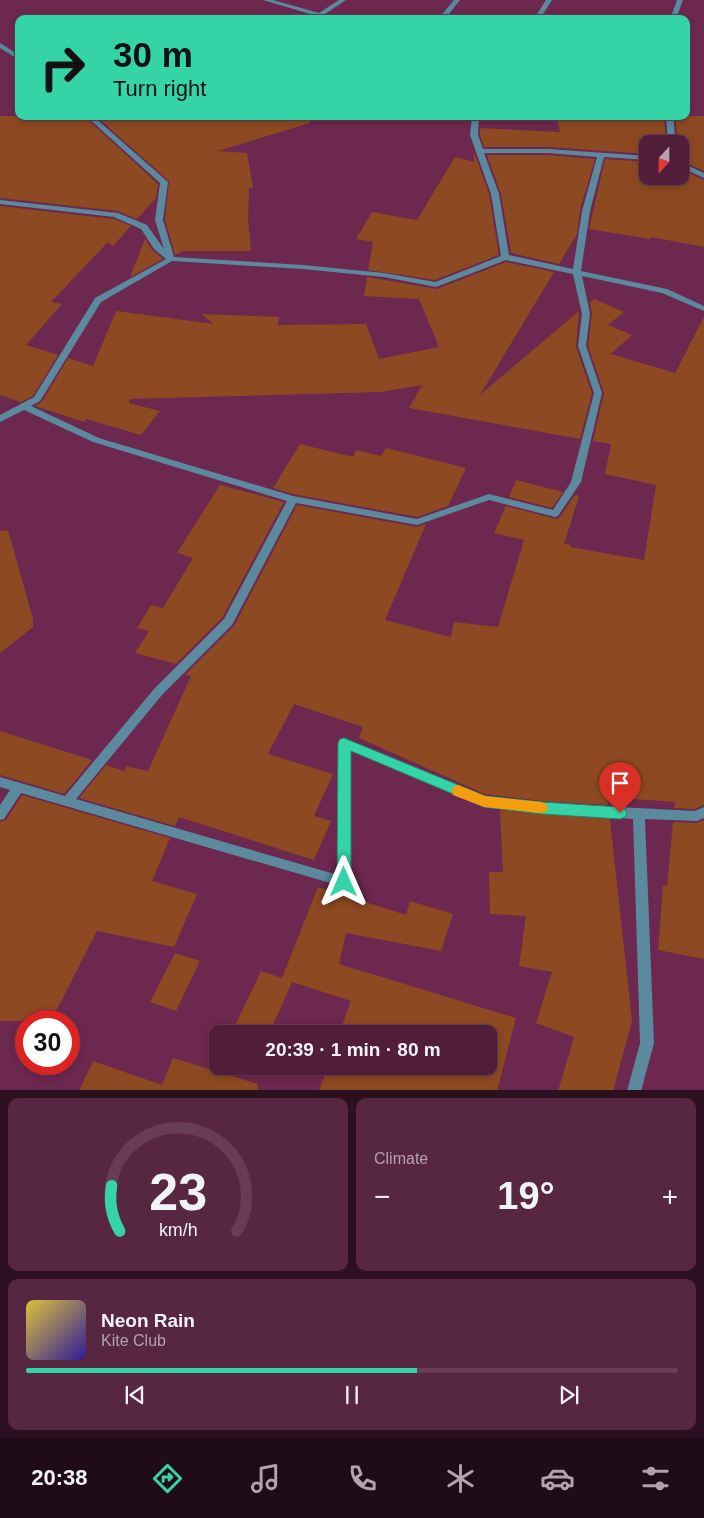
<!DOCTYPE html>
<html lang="en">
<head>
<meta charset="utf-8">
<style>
  body { margin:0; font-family:Arial,sans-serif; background:#572742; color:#f1f3f6; height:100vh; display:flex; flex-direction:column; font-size:19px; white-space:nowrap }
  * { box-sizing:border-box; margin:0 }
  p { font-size:16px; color:#b4a2af }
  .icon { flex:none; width:28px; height:28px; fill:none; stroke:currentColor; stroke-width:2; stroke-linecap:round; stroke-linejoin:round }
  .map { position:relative; height:1090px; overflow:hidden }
  .details { display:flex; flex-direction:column; gap:8px; padding:8px; background:#2d1020; flex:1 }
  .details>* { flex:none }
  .hud { position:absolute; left:15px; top:15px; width:675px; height:105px; border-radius:10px; box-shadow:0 2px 8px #0003,0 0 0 1px #673c54; background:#35d4a7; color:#111; overflow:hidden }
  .needle { width:32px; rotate:201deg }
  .tools { position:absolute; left:639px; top:135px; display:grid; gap:10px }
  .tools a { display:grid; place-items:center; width:50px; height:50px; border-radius:10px; background:#511e3a; box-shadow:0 2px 8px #0003,0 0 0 1px #673c54; font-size:25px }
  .speed { position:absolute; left:15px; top:1010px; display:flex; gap:10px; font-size:25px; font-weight:700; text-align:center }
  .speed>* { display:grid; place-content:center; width:65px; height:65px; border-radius:50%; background:#511e3a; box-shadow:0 2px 8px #0003,0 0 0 1px #673c54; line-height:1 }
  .speed .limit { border:8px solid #d22; background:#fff; color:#111 }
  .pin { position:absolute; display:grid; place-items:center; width:42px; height:42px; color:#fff; margin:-51px -21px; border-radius:50% 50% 50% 0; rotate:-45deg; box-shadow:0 0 5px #0007 }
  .pin .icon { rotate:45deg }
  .me { position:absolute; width:55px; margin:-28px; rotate:0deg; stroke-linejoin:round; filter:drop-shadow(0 0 4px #0008) }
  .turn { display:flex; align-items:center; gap:18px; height:105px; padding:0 15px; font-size:22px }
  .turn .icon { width:65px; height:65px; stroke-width:2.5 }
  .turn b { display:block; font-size:35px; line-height:42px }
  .big { font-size:38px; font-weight:700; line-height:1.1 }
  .details .widget { flex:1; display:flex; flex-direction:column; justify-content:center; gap:8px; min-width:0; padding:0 18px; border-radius:10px; background:#572742 }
  .details .dial { align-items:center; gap:0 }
  .dial svg { height:130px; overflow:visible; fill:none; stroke:#673c54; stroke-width:7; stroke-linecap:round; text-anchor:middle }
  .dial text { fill:#f1f3f6; stroke:none }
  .song { display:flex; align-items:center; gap:15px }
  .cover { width:60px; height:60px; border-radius:8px; background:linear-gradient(135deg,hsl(50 70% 55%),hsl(250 70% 35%)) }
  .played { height:5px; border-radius:2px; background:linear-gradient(90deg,#35d4a7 60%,#673c54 60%) }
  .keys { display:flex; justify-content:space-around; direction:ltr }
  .heat { display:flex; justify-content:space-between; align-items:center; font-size:28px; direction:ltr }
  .details .tiles { flex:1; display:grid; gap:8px; grid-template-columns:1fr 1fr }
  .widget:last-child { grid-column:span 2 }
  .trip { position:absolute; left:209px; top:1025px; width:288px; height:50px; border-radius:10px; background:#511e3a; box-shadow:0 2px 8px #0003,0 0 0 1px #673c54; font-weight:700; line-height:50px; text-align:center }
  .tab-bar { display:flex; height:80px; justify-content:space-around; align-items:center; background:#200c17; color:#b4a2af }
  .tab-bar .icon { width:35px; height:35px }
  .tab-bar .selected { color:#35d4a7 }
  .tab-bar b { font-size:22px; color:#f1f3f6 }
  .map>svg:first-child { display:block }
</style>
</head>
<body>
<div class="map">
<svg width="704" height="1091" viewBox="0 0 704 1091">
  <rect width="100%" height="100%" fill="#6c284e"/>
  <path fill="#8d4921" d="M 0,116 L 84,116 L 158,184 L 156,198 L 137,219 L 118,211 L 0,198 Z
    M 96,116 L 309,116 L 310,123 L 218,151 L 247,153 L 253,188 L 249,188 L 248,220 L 251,251 L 183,251 L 175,255 L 165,220 L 169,181 Z
    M 556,116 L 664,116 L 666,144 L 648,144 L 648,154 L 548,147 L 484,147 L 480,135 L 480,128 L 560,132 Z
    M 675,116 L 704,116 L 704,171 L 680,160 L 680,144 L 678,144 Z
    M 474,152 L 489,194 L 499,255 L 435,280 L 368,270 L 373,242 L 356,239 L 372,212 L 417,220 L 455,157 L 474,162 Z
    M 487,155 L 548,155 L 595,159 L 580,210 L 577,234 L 559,264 L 511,253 L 501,194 Z
    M 605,159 L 648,162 L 648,176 L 680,176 L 680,169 L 704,180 L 704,247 L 651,237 L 650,239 L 589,229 Z
    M 0,206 L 114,219 L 131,226 L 113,246 L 108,242 L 51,302 L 62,304 L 26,345 L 58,355 L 33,396 L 21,402 L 0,395 Z
    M 145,239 L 152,250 L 163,259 L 130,277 Z
    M 506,262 L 554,272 L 480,395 L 579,311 L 576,347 L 592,393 L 580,439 L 409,408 L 422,385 L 380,392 L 130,399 L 129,403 L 160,411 L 141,435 L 86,419 L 84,422 L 35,406 L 42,402 L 68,358 L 93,366 L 116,311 L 214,324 L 201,314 L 279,317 L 278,325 L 366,324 L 379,359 L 439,347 L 419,299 L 364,296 L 367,277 L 437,289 Z
    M 594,299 L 624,312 L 608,325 L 632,335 L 611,354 L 675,373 L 704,317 L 704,805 L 695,809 L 674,808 L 675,802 L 607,797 L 608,805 L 542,801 L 485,794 L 359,738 L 363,727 L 294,704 L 268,754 L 333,774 L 314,816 L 331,821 L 314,860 L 179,817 L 175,826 L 79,798 L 106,765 L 124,771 L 126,766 L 148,771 L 191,676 L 185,675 L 234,626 L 297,505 L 417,527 L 426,524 L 385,620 L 451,637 L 454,622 L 498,627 L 524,540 L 494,533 L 506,506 L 556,519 L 560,517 L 575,495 L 579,496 L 564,544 L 571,545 L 570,547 L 644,560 L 656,485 L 605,474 L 611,444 L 593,441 L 604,393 L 588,346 L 592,314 L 590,303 Z
    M 300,444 L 353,457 L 356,450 L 381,456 L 386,448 L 466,468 L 448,506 L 417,517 L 293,494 L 273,488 Z
    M 516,480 L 563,492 L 552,508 L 509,497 Z
    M 220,485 L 284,502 L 222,618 L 176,664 L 135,653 L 149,631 L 137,628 L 151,605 L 163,608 L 193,558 L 177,553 Z
    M 8,530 L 33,619 L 33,627 L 0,653 L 0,531 Z
    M 0,731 L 92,760 L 64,794 L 0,775 Z
    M 22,795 L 170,838 L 152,881 L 197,894 L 174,947 L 97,931 L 51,1021 L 0,1021 L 0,822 L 6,820 Z
    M 500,810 L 610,819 L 632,1021 L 613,1091 L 558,1091 L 574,1037 L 536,1023 L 552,972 L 519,966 L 526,916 L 490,914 L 489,872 L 503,872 Z
    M 704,820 L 704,959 L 658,950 L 663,886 L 667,886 L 673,822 L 697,823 Z
    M 318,887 L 406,915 L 410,901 L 453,914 L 441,951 L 346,933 L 339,964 L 516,1018 L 497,1091 L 319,1091 L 328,1066 L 488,1066 L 488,1034 L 339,1034 L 351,1001 L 292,982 L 269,1034 L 231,1034 L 261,971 L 282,978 Z
    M 175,953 L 200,961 L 176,1011 L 150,1002 Z
    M 173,1058 L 258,1084 L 257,1091 L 79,1091 L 93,1061 L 162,1085 Z"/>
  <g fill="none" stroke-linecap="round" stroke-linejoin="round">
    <path fill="#5b899e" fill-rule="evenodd" d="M 263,0 L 273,0 L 319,13 L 339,0 L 346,0 L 325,14 L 338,19 L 327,19 Z
      M 454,0 L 460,0 L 445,19 L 438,19 Z
      M 546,0 L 552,0 L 540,19 L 534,19 Z
      M 677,0 L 683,0 L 676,19 L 670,19 Z
      M 0,43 L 19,55 L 19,60 L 0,48 Z
      M 86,116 L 93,116 L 168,182 L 163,220 L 174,257 L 303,265 L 384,273 L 435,282 L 501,256 L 491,194 L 470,135 L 472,116 L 479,116 L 478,135 L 483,149 L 548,149 L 648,156 L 648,160 L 604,157 L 590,211 L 581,271 L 667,289 L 704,306 L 704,311 L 662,293 L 582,276 L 590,314 L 586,346 L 602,393 L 581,482 L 558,516 L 555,517 L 489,500 L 417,525 L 296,503 L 232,625 L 162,695 L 76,799 L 338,875 L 338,743 L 340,740 L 344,738 L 485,796 L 542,803 L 695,811 L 704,807 L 704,818 L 697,821 L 645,819 L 654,1043 L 641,1091 L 627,1091 L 640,1043 L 633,819 L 542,813 L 484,806 L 350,750 L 350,882 L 348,886 L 344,887 L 21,793 L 4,819 L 0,820 L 0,805 L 10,790 L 0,787 L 0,777 L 65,796 L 154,689 L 224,619 L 287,501 L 93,442 L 24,410 L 0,422 L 0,415 L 34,397 L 95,298 L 166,259 L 154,249 L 141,229 L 114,217 L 0,204 L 0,200 L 118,213 L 147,225 L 164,249 L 155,220 L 160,183 ZM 484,153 L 548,153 L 597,157 L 582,211 L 573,269 L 509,255 L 499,194 ZM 506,260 L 573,274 L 582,314 L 578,346 L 594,393 L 571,482 L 553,510 L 489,494 L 417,519 L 293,496 L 99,438 L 31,406 L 40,401 L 101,302 L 172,261 L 303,269 L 384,277 L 436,287 Z
      M 666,116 L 673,116 L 676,144 L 668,144 Z
      M 680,162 L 704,173 L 704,178 L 680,167 Z"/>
  </g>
  <path fill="#35d4a7" stroke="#228a6d" d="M 344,738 L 485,796 L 542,802 L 620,807 L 625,809 L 627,813 L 625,817 L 620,819 L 542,814 L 484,807 L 351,751 L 351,882 L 349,887 L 344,888 L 339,887 L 337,882 L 338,743 L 340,739 Z"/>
  <path fill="#f59e0b" d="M 458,785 L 485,796 L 541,802 L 546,804 L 548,808 L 546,812 L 541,813 L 484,807 L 453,795 L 452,791 L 453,787 Z"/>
</svg>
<div class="tools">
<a><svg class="needle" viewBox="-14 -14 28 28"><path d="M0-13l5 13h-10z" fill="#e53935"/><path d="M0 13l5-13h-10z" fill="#b4a2af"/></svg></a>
</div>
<div class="speed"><div class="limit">30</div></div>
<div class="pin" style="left:620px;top:813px;background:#d93025"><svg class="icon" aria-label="arrive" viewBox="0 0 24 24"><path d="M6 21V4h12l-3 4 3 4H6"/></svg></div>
<svg class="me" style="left:344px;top:882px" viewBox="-20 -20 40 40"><path d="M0-17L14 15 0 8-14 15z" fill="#35d4a7" stroke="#fff" stroke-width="4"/></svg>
<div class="trip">20:39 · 1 min · 80 m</div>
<div class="hud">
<div class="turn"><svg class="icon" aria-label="right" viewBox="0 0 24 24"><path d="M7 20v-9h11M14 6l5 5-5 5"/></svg><div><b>30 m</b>Turn right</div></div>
</div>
</div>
<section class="details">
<div class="tiles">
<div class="widget dial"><svg viewBox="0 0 100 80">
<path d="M14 69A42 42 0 1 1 86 69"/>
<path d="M14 69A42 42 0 0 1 9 41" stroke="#35d4a7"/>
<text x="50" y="56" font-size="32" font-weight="700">23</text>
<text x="50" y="72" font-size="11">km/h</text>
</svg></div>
<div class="widget"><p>Climate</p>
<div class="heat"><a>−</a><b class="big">19°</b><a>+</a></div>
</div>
<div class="widget">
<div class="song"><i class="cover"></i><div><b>Neon Rain</b><p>Kite Club</p></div></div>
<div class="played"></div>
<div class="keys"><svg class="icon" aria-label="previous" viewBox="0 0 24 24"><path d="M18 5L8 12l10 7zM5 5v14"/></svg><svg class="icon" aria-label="pause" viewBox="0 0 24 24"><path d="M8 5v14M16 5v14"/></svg><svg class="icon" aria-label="next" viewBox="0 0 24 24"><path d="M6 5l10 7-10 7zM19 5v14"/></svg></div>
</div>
</div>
</section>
<nav class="tab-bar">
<b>20:38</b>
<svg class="icon selected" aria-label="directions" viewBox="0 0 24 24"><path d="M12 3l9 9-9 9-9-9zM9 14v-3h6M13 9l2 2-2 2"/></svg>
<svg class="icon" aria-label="music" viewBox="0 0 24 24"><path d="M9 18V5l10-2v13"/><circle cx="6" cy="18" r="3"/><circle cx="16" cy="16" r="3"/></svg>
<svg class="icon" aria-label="phone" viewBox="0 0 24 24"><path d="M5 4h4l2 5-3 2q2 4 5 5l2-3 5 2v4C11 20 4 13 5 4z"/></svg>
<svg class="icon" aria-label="climate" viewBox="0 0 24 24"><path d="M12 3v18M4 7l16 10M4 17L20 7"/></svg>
<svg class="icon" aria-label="car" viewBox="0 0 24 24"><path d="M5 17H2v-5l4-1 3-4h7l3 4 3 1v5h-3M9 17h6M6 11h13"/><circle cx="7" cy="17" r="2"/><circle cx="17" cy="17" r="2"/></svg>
<svg class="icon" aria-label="filters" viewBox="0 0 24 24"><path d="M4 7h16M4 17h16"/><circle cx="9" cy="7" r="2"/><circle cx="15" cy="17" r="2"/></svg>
</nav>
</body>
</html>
